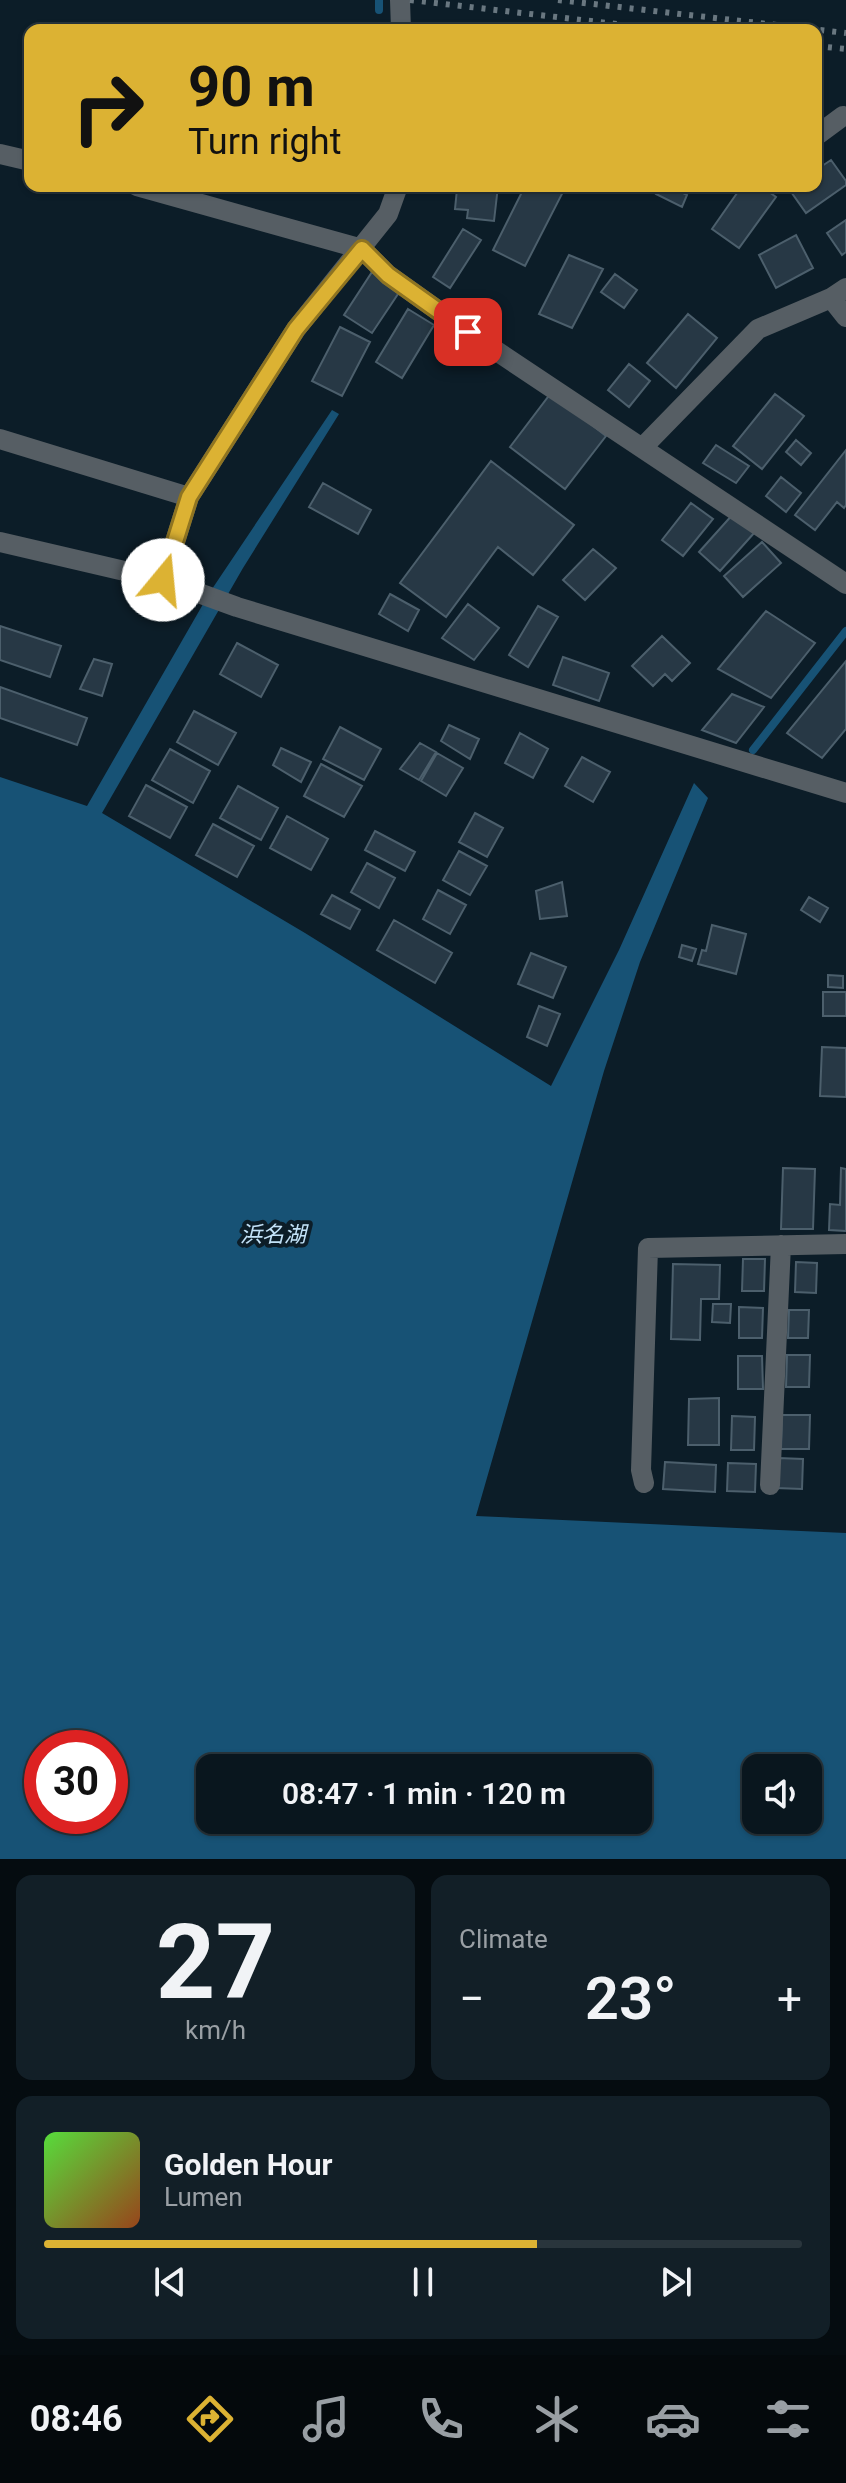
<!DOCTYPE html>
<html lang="en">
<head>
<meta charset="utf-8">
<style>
  body { margin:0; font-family:Roboto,"Noto Sans JP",sans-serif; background:#121f27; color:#f1f3f6; height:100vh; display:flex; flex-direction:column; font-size:30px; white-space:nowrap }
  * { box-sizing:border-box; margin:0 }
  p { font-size:26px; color:#999fa4 }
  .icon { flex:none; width:44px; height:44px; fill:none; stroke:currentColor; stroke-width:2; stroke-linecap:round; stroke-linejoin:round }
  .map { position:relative; height:1859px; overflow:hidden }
  .details { display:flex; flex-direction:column; gap:16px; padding:16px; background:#050c10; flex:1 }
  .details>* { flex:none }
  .banner { position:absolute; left:24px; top:24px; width:798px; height:168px; border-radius:16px; box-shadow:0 2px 6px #0004,0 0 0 2px #29353c; background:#dcb233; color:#111; overflow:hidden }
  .tools { position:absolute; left:742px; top:1754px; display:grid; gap:16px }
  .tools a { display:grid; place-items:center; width:80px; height:80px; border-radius:16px; background:#09161e; box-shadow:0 2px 6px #0004,0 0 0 2px #29353c; font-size:40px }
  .speed { position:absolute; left:24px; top:1730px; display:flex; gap:16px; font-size:40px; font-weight:700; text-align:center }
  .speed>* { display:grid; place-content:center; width:104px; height:104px; border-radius:50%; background:#09161e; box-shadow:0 2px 6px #0004,0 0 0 2px #29353c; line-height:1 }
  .speed .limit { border:12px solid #d22; background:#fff; color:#111 }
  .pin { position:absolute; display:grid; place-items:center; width:68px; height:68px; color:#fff; margin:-34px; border-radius:16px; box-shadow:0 4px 12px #0006 }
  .me { position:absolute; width:88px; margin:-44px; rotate:17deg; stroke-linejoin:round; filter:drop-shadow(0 0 6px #0008) }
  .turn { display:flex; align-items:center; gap:28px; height:168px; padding:0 32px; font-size:36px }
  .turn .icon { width:104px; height:104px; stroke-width:2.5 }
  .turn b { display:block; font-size:56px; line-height:68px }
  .big { font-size:60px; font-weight:600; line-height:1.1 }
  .details .widget { flex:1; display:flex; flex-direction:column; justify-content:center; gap:12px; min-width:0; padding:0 28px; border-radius:16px; background:#121f27 }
  .details .dial { align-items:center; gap:0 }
  .dial b { font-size:104px; line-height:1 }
  .song { display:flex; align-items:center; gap:24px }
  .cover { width:96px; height:96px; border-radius:12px; background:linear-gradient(135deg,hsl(110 70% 55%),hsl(20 70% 35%)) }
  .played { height:8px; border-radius:4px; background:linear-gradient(90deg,#dcb233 65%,#29353c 65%) }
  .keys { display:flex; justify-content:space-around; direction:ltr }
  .heat { display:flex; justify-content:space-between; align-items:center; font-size:44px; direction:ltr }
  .details .tiles { flex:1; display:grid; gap:16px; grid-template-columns:1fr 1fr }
  .widget:last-child { grid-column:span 2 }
  .trip { position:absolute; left:196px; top:1754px; width:456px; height:80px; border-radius:16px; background:#09161e; box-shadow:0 2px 6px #0004,0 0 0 2px #29353c; font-weight:600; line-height:80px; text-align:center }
  .menu { display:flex; height:128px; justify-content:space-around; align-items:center; background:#04090c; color:#999fa4 }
  .menu .icon { width:56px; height:56px }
  .menu .on { color:#dcb233 }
  .menu b { font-size:36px; color:#f1f3f6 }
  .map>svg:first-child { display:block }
</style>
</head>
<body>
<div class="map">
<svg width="846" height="1859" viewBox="0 0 846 1859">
  <rect width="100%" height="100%" fill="#0c1d28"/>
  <path fill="#175275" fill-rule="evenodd" d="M 332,410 L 339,414 L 243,568 L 102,813 L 305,933 L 551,1086 L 619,950 L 694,783 L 708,798 L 640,962 L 604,1071 L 476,1516 L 846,1533 L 846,1859 L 0,1859 L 0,777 L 87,806 L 210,592 ZM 42,1748 L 110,1748 L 110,1816 L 42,1816 ZM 210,1768 L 638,1768 L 638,1820 L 210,1820 ZM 756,1768 L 808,1768 L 808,1820 L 756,1820 Z"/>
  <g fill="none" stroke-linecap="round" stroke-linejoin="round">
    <path stroke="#175275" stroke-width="8" d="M 379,0 L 379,10
      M 753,750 L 846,631"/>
  </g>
  <path fill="#273845" stroke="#4c5f6c" stroke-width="2" d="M 831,160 L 846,181 L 846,185 L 806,213 L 789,189 L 793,186 L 816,186 L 816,170 Z
    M 471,186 L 498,186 L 494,221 L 467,218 L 468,210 L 455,209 L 457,189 L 470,190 Z
    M 525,186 L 557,186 L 564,190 L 525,266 L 493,250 Z
    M 660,186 L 670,186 L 687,195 L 682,207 L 656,194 Z
    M 742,186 L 761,186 L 776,197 L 739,248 L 712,229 Z
    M 846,220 L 846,252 L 842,255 L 827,233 Z
    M 463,229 L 481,240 L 450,288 L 433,277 Z
    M 796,235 L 813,268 L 776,288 L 759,255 Z
    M 569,255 L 603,269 L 572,328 L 539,314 Z
    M 372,272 L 400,291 L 372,333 L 344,315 Z
    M 615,274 L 637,290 L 624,308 L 601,292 Z
    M 408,309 L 434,325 L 402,378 L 376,362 Z
    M 688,314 L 717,338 L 676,388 L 647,363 Z
    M 340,327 L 370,342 L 342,396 L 312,381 Z
    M 629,364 L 650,381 L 629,407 L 608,390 Z
    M 551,393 L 606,436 L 565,489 L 510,447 Z
    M 775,394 L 804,416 L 762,469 L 733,446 Z
    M 796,440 L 811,453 L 801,465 L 786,452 Z
    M 716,445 L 749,466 L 736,483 L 703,463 Z
    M 846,450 L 846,505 L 844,508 L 837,502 L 815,530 L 795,515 Z
    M 491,461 L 574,525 L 533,575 L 498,547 L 446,617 L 400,583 Z
    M 781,477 L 801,493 L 786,512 L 766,496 Z
    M 323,483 L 371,510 L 358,534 L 309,507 Z
    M 691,503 L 713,519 L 683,556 L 662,540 Z
    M 734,513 L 755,532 L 720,571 L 699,552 Z
    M 762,542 L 781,563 L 743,597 L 724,576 Z
    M 593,549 L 616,568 L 585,600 L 563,580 Z
    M 390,594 L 419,610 L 408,631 L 379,614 Z
    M 468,604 L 499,628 L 474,660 L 442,638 Z
    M 538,606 L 558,617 L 528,667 L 509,655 Z
    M 766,611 L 815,643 L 771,698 L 718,669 Z
    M 0,626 L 61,646 L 50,677 L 0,660 Z
    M 662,636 L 690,663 L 672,681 L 665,674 L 653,686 L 632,666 Z
    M 237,643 L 278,665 L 261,697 L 220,674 Z
    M 563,657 L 609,673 L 599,701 L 553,685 Z
    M 94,659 L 112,664 L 102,696 L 80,689 Z
    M 846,661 L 846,729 L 822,758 L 787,733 Z
    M 0,687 L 87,718 L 77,745 L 0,718 Z
    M 732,694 L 764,707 L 736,743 L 702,730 Z
    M 194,711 L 236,733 L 218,765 L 177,742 Z
    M 449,725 L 479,739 L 470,759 L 441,741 Z
    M 340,727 L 381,749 L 364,780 L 323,759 Z
    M 520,733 L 548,749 L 533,778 L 505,763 Z
    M 420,743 L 436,752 L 419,780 L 400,769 Z
    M 281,748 L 311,762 L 301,782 L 273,765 Z
    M 170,749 L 210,771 L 193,803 L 152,780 Z
    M 437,753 L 463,768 L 446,796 L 421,781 Z
    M 582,757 L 610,772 L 593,802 L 565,786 Z
    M 321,764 L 362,786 L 344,817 L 304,796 Z
    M 146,785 L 187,807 L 170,838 L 129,816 Z
    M 238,786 L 278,808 L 261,840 L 220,818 Z
    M 475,813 L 503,828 L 487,857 L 459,842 Z
    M 287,816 L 328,839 L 311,870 L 270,848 Z
    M 213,824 L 254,846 L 237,877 L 196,855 Z
    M 375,831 L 415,852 L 405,871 L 365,850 Z
    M 459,851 L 487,866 L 470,895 L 443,880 Z
    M 367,863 L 395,878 L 379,908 L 351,892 Z
    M 562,882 L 567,916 L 540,919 L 536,891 Z
    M 438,890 L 466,905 L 450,934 L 423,919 Z
    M 332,895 L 360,910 L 350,929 L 321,914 Z
    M 809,897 L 828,908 L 820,922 L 801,910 Z
    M 394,920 L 452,953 L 435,983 L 377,950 Z
    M 712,925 L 746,934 L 736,974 L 698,964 L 702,950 L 706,951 Z
    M 682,945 L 696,949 L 692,961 L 679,957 Z
    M 531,953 L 566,967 L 553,998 L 518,984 Z
    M 828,975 L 843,976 L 843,988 L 828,987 Z
    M 823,992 L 846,992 L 846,1016 L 823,1016 Z
    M 539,1006 L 560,1014 L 547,1046 L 527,1037 Z
    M 822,1047 L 846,1048 L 846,1097 L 820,1096 Z
    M 783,1168 L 815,1169 L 813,1229 L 781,1229 Z
    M 841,1168 L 846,1169 L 846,1231 L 829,1230 L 830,1204 L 840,1205 Z
    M 743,1259 L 765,1259 L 764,1291 L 742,1291 Z
    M 796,1262 L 817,1263 L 816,1293 L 795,1292 Z
    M 673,1264 L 720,1265 L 719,1299 L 701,1299 L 700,1340 L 671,1339 Z
    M 713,1304 L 731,1304 L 730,1323 L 712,1322 Z
    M 739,1307 L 763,1308 L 762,1338 L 739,1338 Z
    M 789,1310 L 809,1310 L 808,1338 L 788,1338 Z
    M 787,1355 L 810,1355 L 809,1387 L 786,1387 Z
    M 738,1356 L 762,1356 L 763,1389 L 738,1389 Z
    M 719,1398 L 719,1445 L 688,1445 L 689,1399 Z
    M 782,1415 L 810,1415 L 809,1449 L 781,1449 Z
    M 732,1416 L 755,1417 L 754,1450 L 731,1450 Z
    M 778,1458 L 803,1459 L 802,1489 L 776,1488 Z
    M 665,1462 L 716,1465 L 715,1492 L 663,1489 Z
    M 728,1463 L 756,1464 L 755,1492 L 727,1491 Z"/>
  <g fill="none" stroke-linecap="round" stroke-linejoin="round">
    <path stroke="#565e64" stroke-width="20" d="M 400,0 L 401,30
      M 816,136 L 843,116
      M 0,154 L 30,161
      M 137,186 L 362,249 L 388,275 L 468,332 L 846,584
      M 831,298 L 846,317
      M 0,439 L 189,497
      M 643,447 L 758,329 L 831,298 L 846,288
      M 0,542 L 163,580 L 237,607 L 846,793
      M 163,580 L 189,497 L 296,329 L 388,214 L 398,186
      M 644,1483 L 641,1470 L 648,1248 L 846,1244
      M 770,1485 L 781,1245"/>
    <path stroke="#697780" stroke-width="6" stroke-dasharray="4 8" stroke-linecap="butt" d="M 410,0 L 668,30
      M 558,0 L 846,33
      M 816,46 L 846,49"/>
  </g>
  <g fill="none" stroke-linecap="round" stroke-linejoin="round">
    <g stroke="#8f7421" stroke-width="20">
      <path id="route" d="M 163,580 L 189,497 L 296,329 L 362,249 L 388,275 L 468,332"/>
    </g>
    <use href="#route" stroke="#dcb233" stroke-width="14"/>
  </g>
  <g text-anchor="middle" stroke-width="8" stroke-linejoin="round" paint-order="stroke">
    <g font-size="22" font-style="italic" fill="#c3e2f8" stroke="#0c1d28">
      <text x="273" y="1242">浜名湖</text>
    </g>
  </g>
</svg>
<div class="tools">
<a><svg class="icon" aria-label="sound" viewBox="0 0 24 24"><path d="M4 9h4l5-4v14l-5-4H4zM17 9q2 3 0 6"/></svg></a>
</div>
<div class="speed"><div class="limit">30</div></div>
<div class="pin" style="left:468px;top:332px;background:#d93025"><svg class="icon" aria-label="arrive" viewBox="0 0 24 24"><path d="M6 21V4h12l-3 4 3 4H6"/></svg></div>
<svg class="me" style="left:163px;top:580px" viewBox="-20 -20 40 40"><circle r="19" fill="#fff"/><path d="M0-13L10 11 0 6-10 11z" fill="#dcb233"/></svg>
<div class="trip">08:47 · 1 min · 120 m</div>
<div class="banner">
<div class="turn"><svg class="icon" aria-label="right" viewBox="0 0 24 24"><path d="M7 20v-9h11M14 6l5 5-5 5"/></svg><div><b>90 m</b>Turn right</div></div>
</div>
</div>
<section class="details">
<div class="tiles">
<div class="widget dial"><b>27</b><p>km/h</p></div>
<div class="widget"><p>Climate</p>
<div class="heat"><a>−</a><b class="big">23°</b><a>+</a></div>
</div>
<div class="widget">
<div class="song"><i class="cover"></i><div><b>Golden Hour</b><p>Lumen</p></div></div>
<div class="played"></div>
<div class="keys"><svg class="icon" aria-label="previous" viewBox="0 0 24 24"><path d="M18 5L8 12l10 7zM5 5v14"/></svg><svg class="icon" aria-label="pause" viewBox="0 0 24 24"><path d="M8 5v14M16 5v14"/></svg><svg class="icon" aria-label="next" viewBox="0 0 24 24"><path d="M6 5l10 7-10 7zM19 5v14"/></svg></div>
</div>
</div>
</section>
<nav class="menu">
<b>08:46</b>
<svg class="icon on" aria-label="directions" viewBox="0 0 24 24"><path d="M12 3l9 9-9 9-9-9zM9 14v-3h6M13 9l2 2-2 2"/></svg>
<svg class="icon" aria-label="music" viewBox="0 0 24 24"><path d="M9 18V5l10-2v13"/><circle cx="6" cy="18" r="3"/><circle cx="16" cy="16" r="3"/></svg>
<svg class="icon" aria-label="phone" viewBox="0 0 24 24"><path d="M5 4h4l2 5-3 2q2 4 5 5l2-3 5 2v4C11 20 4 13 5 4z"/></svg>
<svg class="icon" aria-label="climate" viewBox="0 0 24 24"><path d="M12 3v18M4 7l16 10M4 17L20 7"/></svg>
<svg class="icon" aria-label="car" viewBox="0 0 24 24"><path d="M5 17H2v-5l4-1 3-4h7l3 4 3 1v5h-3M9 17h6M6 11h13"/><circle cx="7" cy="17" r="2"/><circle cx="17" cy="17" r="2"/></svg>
<svg class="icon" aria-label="filters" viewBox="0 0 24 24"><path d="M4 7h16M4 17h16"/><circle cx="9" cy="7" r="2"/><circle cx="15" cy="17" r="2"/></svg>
</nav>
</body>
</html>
